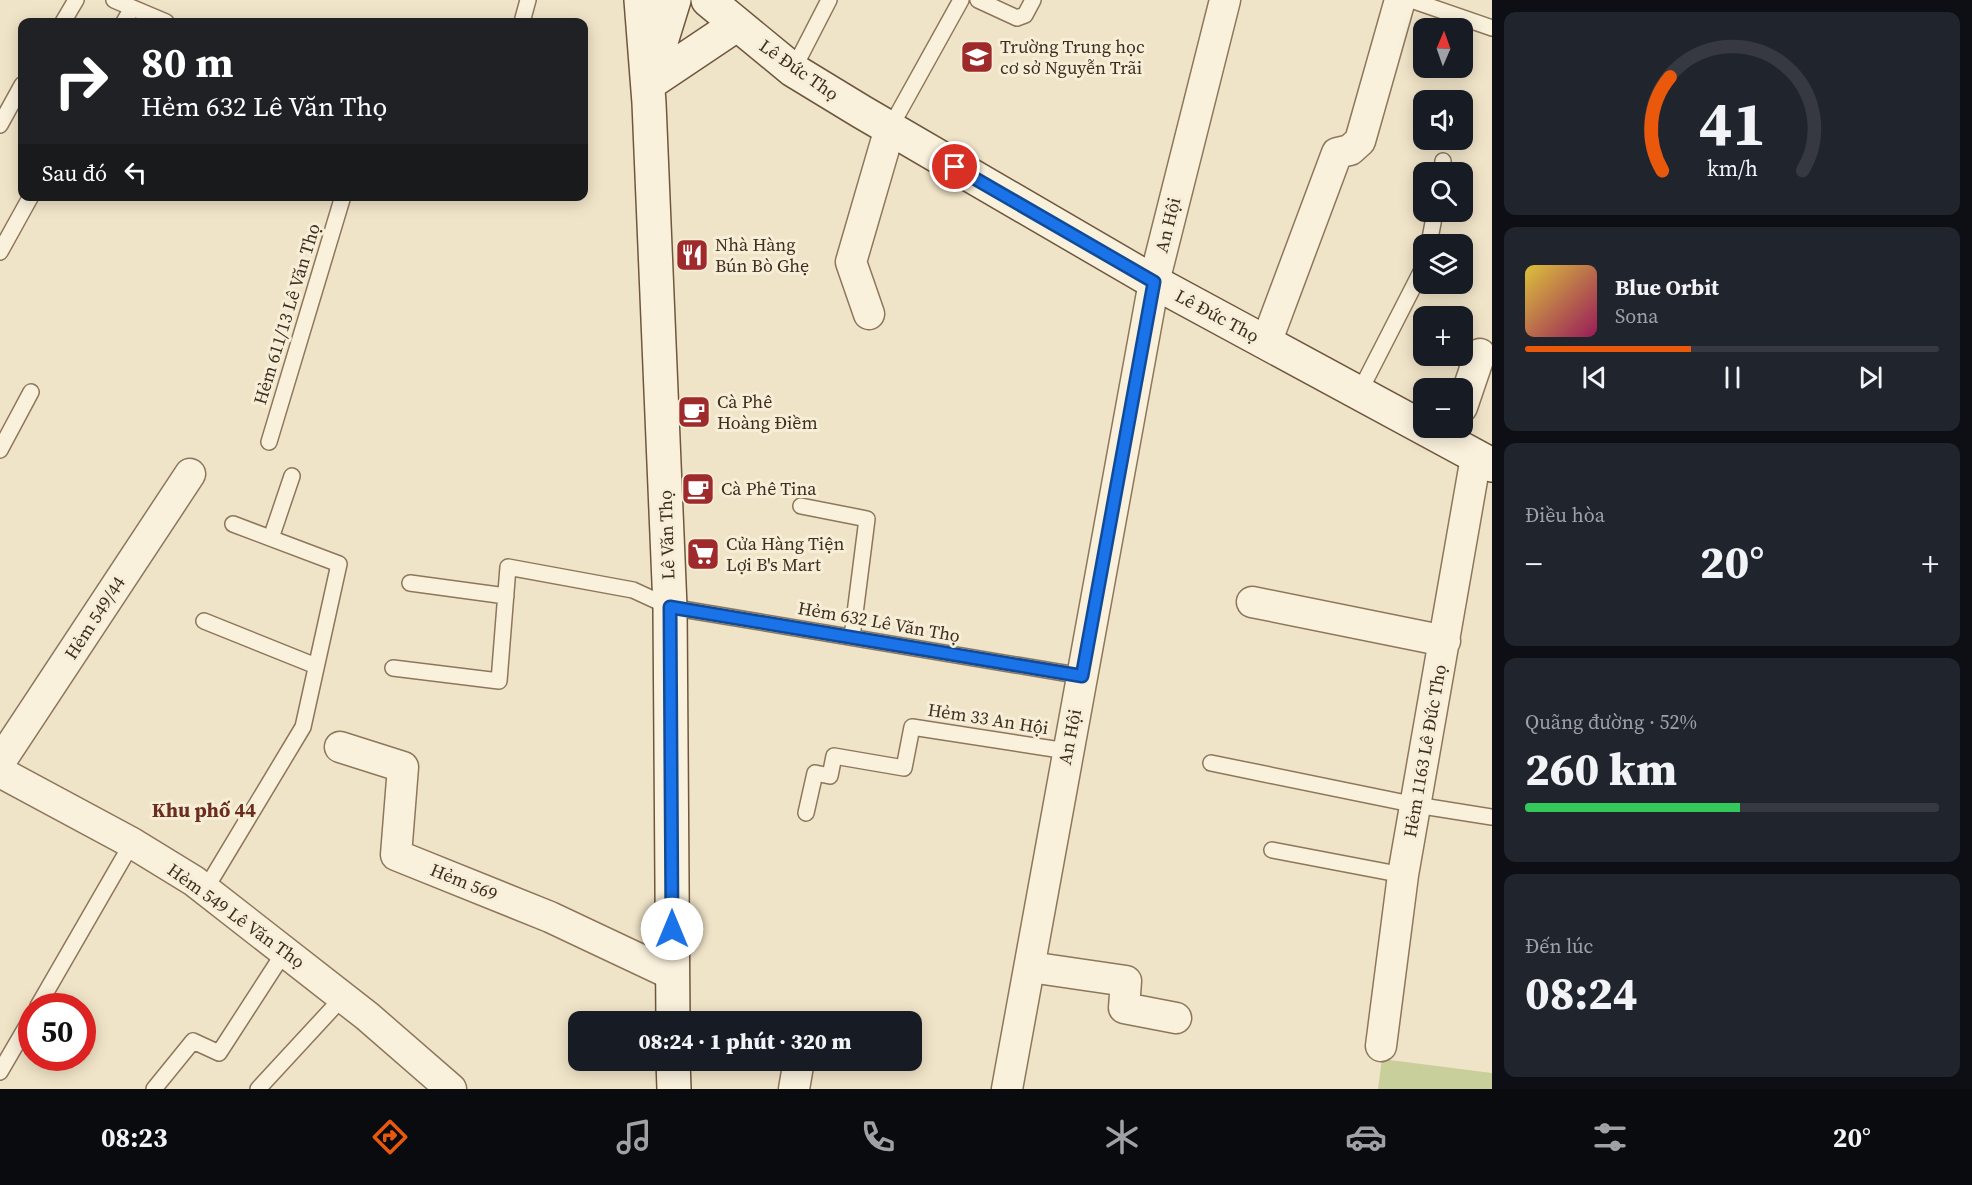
<!DOCTYPE html>
<html lang="vi">
<head>
<meta charset="utf-8">
<style>
  body { margin:0; font-family:"Source Serif 4",serif; background:#20242c; color:#f1f3f6; height:100vh; display:flex; flex-direction:column; font-size:22px; white-space:nowrap }
  * { box-sizing:border-box; margin:0 }
  p { font-size:20px; color:#9ea1a6 }
  .icon { flex:none; width:33px; height:33px; fill:none; stroke:currentColor; stroke-width:2; stroke-linecap:round; stroke-linejoin:round }
  .map { position:relative; flex:1; overflow:hidden }
  .side { display:flex; flex-direction:column; gap:12px; padding:12px; background:#0d0f14; width:480px }
  .side>* { flex:none }
  .guide { position:absolute; left:18px; top:18px; width:570px; height:183px; border-radius:12px; box-shadow:0 3px 15px #0003; background:#202124; color:#fff; overflow:hidden }
  .needle { width:39px; rotate:2deg }
  .controls { position:absolute; left:1413px; top:18px; display:grid; gap:12px }
  .controls a { display:grid; place-items:center; width:60px; height:60px; border-radius:12px; background:#171b24; box-shadow:0 3px 15px #0003; font-size:30px }
  .speed { position:absolute; left:18px; top:993px; display:flex; gap:12px; font-size:30px; font-weight:700; text-align:center }
  .speed>* { display:grid; place-content:center; width:78px; height:78px; border-radius:50%; background:#171b24; box-shadow:0 3px 15px #0003; line-height:1 }
  .speed .limit { border:9px solid #d22; background:#fff; color:#111 }
  .pin { position:absolute; display:grid; place-items:center; width:51px; height:51px; color:#fff; margin:-26px; border:3px solid #fff; border-radius:50%; box-shadow:0 2px 6px #0007 }
  .me { position:absolute; width:66px; margin:-33px; rotate:0deg; stroke-linejoin:round; filter:drop-shadow(0 0 4px #0008) }
  .turn { display:flex; align-items:center; gap:21px; height:126px; padding:0 24px; font-size:27px }
  .turn .icon { width:78px; height:78px; stroke-width:2.5 }
  .turn b { display:block; font-size:42px; line-height:51px }
  .then { display:flex; align-items:center; height:57px; padding:0 24px; background:#0003; gap:12px; font-size:22px }
  .big { font-size:45px; font-weight:800; line-height:1.1 }
  .side .tile { flex:1; display:flex; flex-direction:column; justify-content:center; gap:9px; min-width:0; padding:0 21px; border-radius:12px; background:#20242c }
  .side .dial { align-items:center; gap:0 }
  .dial svg { height:156px; overflow:visible; fill:none; stroke:#363941; stroke-width:7; stroke-linecap:round; text-anchor:middle }
  .dial text { fill:#f1f3f6; stroke:none }
  .song { display:flex; align-items:center; gap:18px }
  .cover { width:72px; height:72px; border-radius:9px; background:linear-gradient(135deg,hsl(50 70% 55%),hsl(330 70% 35%)) }
  .played { height:6px; border-radius:3px; background:linear-gradient(90deg,#ea580c 40%,#363941 40%) }
  .keys { display:flex; justify-content:space-around; direction:ltr }
  .heat { display:flex; justify-content:space-between; align-items:center; font-size:33px; direction:ltr }
  .charge { height:9px; border-radius:4px; background:linear-gradient(90deg,#34c759 52%,#363941 0) }
  .trip { position:absolute; left:568px; top:1011px; width:354px; height:60px; border-radius:12px; background:#171b24; box-shadow:0 3px 15px #0003; font-weight:800; line-height:60px; text-align:center }
  .dock { display:flex; height:96px; justify-content:space-around; align-items:center; background:#090b0e; color:#9ea1a6 }
  .dock .icon { width:42px; height:42px }
  .dock .current { color:#ea580c }
  .dock b { font-size:27px; color:#f1f3f6 }
  main { display:flex; flex:1; min-height:0 }
  .map>svg:first-child { display:block }
</style>
</head>
<body>
<main>
<div class="map">
<svg width="1492" height="1089" viewBox="0 0 1492 1089">
  <rect width="100%" height="100%" fill="#f0e4c8"/>
  <path fill="#c9cf9b" d="M 1382,1059 L 1492,1073 L 1492,1089 L 1378,1089 Z"/>
  <g fill="none" stroke-linecap="round" stroke-linejoin="round">
    <g stroke="#8d765c" stroke-width="18">
      <path id="lane" d="M 114,0 L 166,22
        M 978,0 L 1017,18 L 1025,15 L 1033,0
        M 1411,0 L 1492,28
        M 63,22 L 76,0
        M 124,22 L 132,8
        M 522,22 L 528,0
        M 793,70 L 829,0
        M 0,125 L 22,85
        M 890,128 L 961,0
        M 1441,172 L 1443,161
        M 1429,244 L 1435,212
        M 0,252 L 31,196
        M 1359,393 L 1424,266
        M 269,442 L 343,196
        M 0,450 L 31,392
        M 801,506 L 867,519 L 852,637
        M 271,538 L 292,476
        M 410,583 L 506,596
        M 204,621 L 316,666
        M 393,668 L 499,681 L 508,567 L 633,590 L 670,607 L 1082,676
        M 1211,763 L 1416,805 L 1492,817
        M 806,813 L 815,773 L 830,776 L 834,756 L 904,768 L 912,727 L 1067,751
        M 1272,850 L 1403,875
        M 205,890 L 303,727 L 339,564 L 233,524
        M 38,1006 L 132,843
        M 0,1072 L 32,1017
        M 154,1089 L 193,1041 L 219,1053 L 285,951
        M 258,1089 L 343,997"/>
    </g>
    <g stroke="#8d765c" stroke-width="33">
      <path id="street" d="M 869,314 L 851,262 L 890,128
        M 1266,343 L 1337,153 L 1350,150 L 1360,141 L 1400,0
        M 1462,407 L 1480,354
        M 1252,602 L 1445,641
        M 340,747 L 403,767 L 396,855 L 550,917 L 673,975
        M 0,762 L 190,474
        M 0,772 L 132,843 L 194,881 L 367,1016 L 451,1089
        M 1030,967 L 1126,981 L 1124,1008 L 1176,1018
        M 1381,1046 L 1403,875 L 1476,457
        M 794,1089 L 799,1060
        M 1007,1089 L 1154,282 L 1225,0"/>
    </g>
    <g stroke="#6f573f" stroke-width="36">
      <path id="secondary" d="M 641,0 L 649,103 L 670,607 L 673,1022
        M 708,0 L 793,70 L 862,112 L 1154,282 L 1492,465
        M 653,68 L 674,0
        M 648,84 L 736,25
        M 673,1060 L 674,1089"/>
    </g>
    <use href="#lane" stroke="#faf1dc" stroke-width="15"/>
    <use href="#street" stroke="#faf1dc" stroke-width="30"/>
    <use href="#secondary" stroke="#faf1dc" stroke-width="33"/>
  </g>
  <g fill="none" stroke-linecap="round" stroke-linejoin="round">
    <g stroke="#114b97" stroke-width="15">
      <path id="route" d="M 672,929 L 670,607 L 1082,676 L 1154,282 L 955,167"/>
    </g>
    <use href="#route" stroke="#1a73e8" stroke-width="10"/>
  </g>
  <defs>
    <g id="school-square" transform="scale(1.725)"><rect x="-9" y="-9" width="18" height="18" rx="4" fill="#9e2a2b" stroke="#f7eed8"/><path d="M0-5L7-2L0 1L-7-2ZM-4 1L0 2.5L4 1V4Q0 6-4 4Z" fill="#fff"/></g>
    <g id="restaurant-square" transform="scale(1.725)"><rect x="-9" y="-9" width="18" height="18" rx="4" fill="#9e2a2b" stroke="#f7eed8"/><path d="M-5-6h1v4h1v-4h1v4h1v-4h1v5L-1.5 .5V6h-2V.5L-5-1ZM5-6V6H3V1.5H1.5Q1.5-4 5-6Z" fill="#fff"/></g>
    <g id="cafe-square" transform="scale(1.725)"><rect x="-9" y="-9" width="18" height="18" rx="4" fill="#9e2a2b" stroke="#f7eed8"/><path d="M-5.5-4.5H6V0H3Q3 3.5 0 3.5H-2.5Q-5.5 3.5-5.5 0ZM3-3.2v2h1.7v-2ZM-6 4.5H4V6H-6Z" fill="#fff"/></g>
    <g id="supermarket-square" transform="scale(1.725)"><rect x="-9" y="-9" width="18" height="18" rx="4" fill="#9e2a2b" stroke="#f7eed8"/><path d="M-6-5.5h2.5l.6 2H6L4.5 2H-2.5L-4.4-4H-6ZM-1.5 3.2a1.3 1.3 0 1 0 .1 0ZM3 3.2a1.3 1.3 0 1 0 .1 0Z" fill="#fff"/></g>
  </defs>
  <g fill-rule="evenodd">
    <use href="#school-square" x="977" y="57"/>
    <use href="#restaurant-square" x="692" y="255"/>
    <use href="#cafe-square" x="694" y="412"/>
    <use href="#cafe-square" x="698" y="489"/>
    <use href="#supermarket-square" x="703" y="554"/>
  </g>
  <g text-anchor="middle" stroke-width="6" stroke-linejoin="round" paint-order="stroke">
    <g font-size="18" fill="#3d2e20" stroke="#f7eed8" text-anchor="start">
      <text x="1000" y="53">Trường Trung học<tspan x="1000" dy="21">cơ sở Nguyễn Trãi</tspan></text>
      <text x="715" y="251">Nhà Hàng<tspan x="715" dy="21">Bún Bò Ghẹ</tspan></text>
      <text x="717" y="408">Cà Phê<tspan x="717" dy="21">Hoàng Điềm</tspan></text>
      <text x="721" y="495">Cà Phê Tina</text>
      <text x="726" y="550">Cửa Hàng Tiện<tspan x="726" dy="21">Lợi B's Mart</tspan></text>
    </g>
    <g font-size="18" fill="#3d2e20" stroke="#f7eed8">
      <text transform="translate(799 70) rotate(35)" y="6">Lê Đức Thọ</text>
      <text transform="translate(1168 225) rotate(-76)" y="6">An Hội</text>
      <text transform="translate(287 314) rotate(-73)" y="6">Hẻm 611/13 Lê Văn Thọ</text>
      <text transform="translate(1217 316) rotate(28)" y="6">Lê Đức Thọ</text>
      <text transform="translate(667 535) rotate(-92)" y="6">Lê Văn Thọ</text>
      <text transform="translate(95 618) rotate(-57)" y="6">Hẻm 549/44</text>
      <text transform="translate(879 622) rotate(10)" y="6">Hẻm 632 Lê Văn Thọ</text>
      <text transform="translate(988 719) rotate(9)" y="6">Hẻm 33 An Hội</text>
      <text transform="translate(1070 737) rotate(-79)" y="6">An Hội</text>
      <text transform="translate(1425 751) rotate(-80)" y="6">Hẻm 1163 Lê Đức Thọ</text>
      <text transform="translate(464 882) rotate(22)" y="6">Hẻm 569</text>
      <text transform="translate(236 916) rotate(36)" y="6">Hẻm 549 Lê Văn Thọ</text>
    </g>
    <g font-size="20" font-weight="bold" fill="#6b2e1e" stroke="#f7eed8">
      <text x="204" y="817">Khu phố 44</text>
    </g>
  </g>
</svg>
<div class="controls">
<a><svg class="needle" viewBox="-14 -14 28 28"><path d="M0-13l5 13h-10z" fill="#e53935"/><path d="M0 13l5-13h-10z" fill="#9ea1a6"/></svg></a>
<a><svg class="icon" aria-label="sound" viewBox="0 0 24 24"><path d="M4 9h4l5-4v14l-5-4H4zM17 9q2 3 0 6"/></svg></a>
<a><svg class="icon" aria-label="search" viewBox="0 0 24 24"><circle cx="10" cy="10" r="6"/><path d="M15 15l6 6"/></svg></a>
<a><svg class="icon" aria-label="layers" viewBox="0 0 24 24"><path d="M12 4l9 5-9 5-9-5zM3 14l9 5 9-5"/></svg></a>
<a>+</a>
<a>−</a>
</div>
<div class="speed"><div class="limit">50</div></div>
<div class="pin" style="left:955px;top:167px;background:#d93025"><svg class="icon" aria-label="arrive" viewBox="0 0 24 24"><path d="M6 21V4h12l-3 4 3 4H6"/></svg></div>
<svg class="me" style="left:672px;top:929px" viewBox="-20 -20 40 40"><circle r="19" fill="#fff"/><path d="M0-13L10 11 0 6-10 11z" fill="#1a73e8"/></svg>
<div class="trip">08:24 · 1 phút · 320 m</div>
<div class="guide">
<div class="turn"><svg class="icon" aria-label="right" viewBox="0 0 24 24"><path d="M7 20v-9h11M14 6l5 5-5 5"/></svg><div><b>80 m</b>Hẻm 632 Lê Văn Thọ</div></div>
<div class="then">Sau đó<svg class="icon" aria-label="left" viewBox="0 0 24 24"><path d="M17 20v-9H6M10 6l-5 5 5 5"/></svg></div>
</div>
</div>
<section class="side">
<div class="tile dial"><svg viewBox="0 0 100 80">
<path d="M14 69A42 42 0 1 1 86 69"/>
<path d="M14 69A42 42 0 0 1 18 21" stroke="#ea580c"/>
<text x="50" y="56" font-size="32" font-weight="700">41</text>
<text x="50" y="72" font-size="11">km/h</text>
</svg></div>
<div class="tile">
<div class="song"><i class="cover"></i><div><b>Blue Orbit</b><p>Sona</p></div></div>
<div class="played"></div>
<div class="keys"><svg class="icon" aria-label="previous" viewBox="0 0 24 24"><path d="M18 5L8 12l10 7zM5 5v14"/></svg><svg class="icon" aria-label="pause" viewBox="0 0 24 24"><path d="M8 5v14M16 5v14"/></svg><svg class="icon" aria-label="next" viewBox="0 0 24 24"><path d="M6 5l10 7-10 7zM19 5v14"/></svg></div>
</div>
<div class="tile"><p>Điều hòa</p>
<div class="heat"><a>−</a><b class="big">20°</b><a>+</a></div>
</div>
<div class="tile"><p>Quãng đường · 52%</p><b class="big">260 km</b><div class="charge"></div></div>
<div class="tile"><p>Đến lúc</p><b class="big">08:24</b></div>
</section>
</main>
<nav class="dock">
<b>08:23</b>
<svg class="icon current" aria-label="directions" viewBox="0 0 24 24"><path d="M12 3l9 9-9 9-9-9zM9 14v-3h6M13 9l2 2-2 2"/></svg>
<svg class="icon" aria-label="music" viewBox="0 0 24 24"><path d="M9 18V5l10-2v13"/><circle cx="6" cy="18" r="3"/><circle cx="16" cy="16" r="3"/></svg>
<svg class="icon" aria-label="phone" viewBox="0 0 24 24"><path d="M5 4h4l2 5-3 2q2 4 5 5l2-3 5 2v4C11 20 4 13 5 4z"/></svg>
<svg class="icon" aria-label="climate" viewBox="0 0 24 24"><path d="M12 3v18M4 7l16 10M4 17L20 7"/></svg>
<svg class="icon" aria-label="car" viewBox="0 0 24 24"><path d="M5 17H2v-5l4-1 3-4h7l3 4 3 1v5h-3M9 17h6M6 11h13"/><circle cx="7" cy="17" r="2"/><circle cx="17" cy="17" r="2"/></svg>
<svg class="icon" aria-label="filters" viewBox="0 0 24 24"><path d="M4 7h16M4 17h16"/><circle cx="9" cy="7" r="2"/><circle cx="15" cy="17" r="2"/></svg>
<b>20°</b>
</nav>
</body>
</html>
